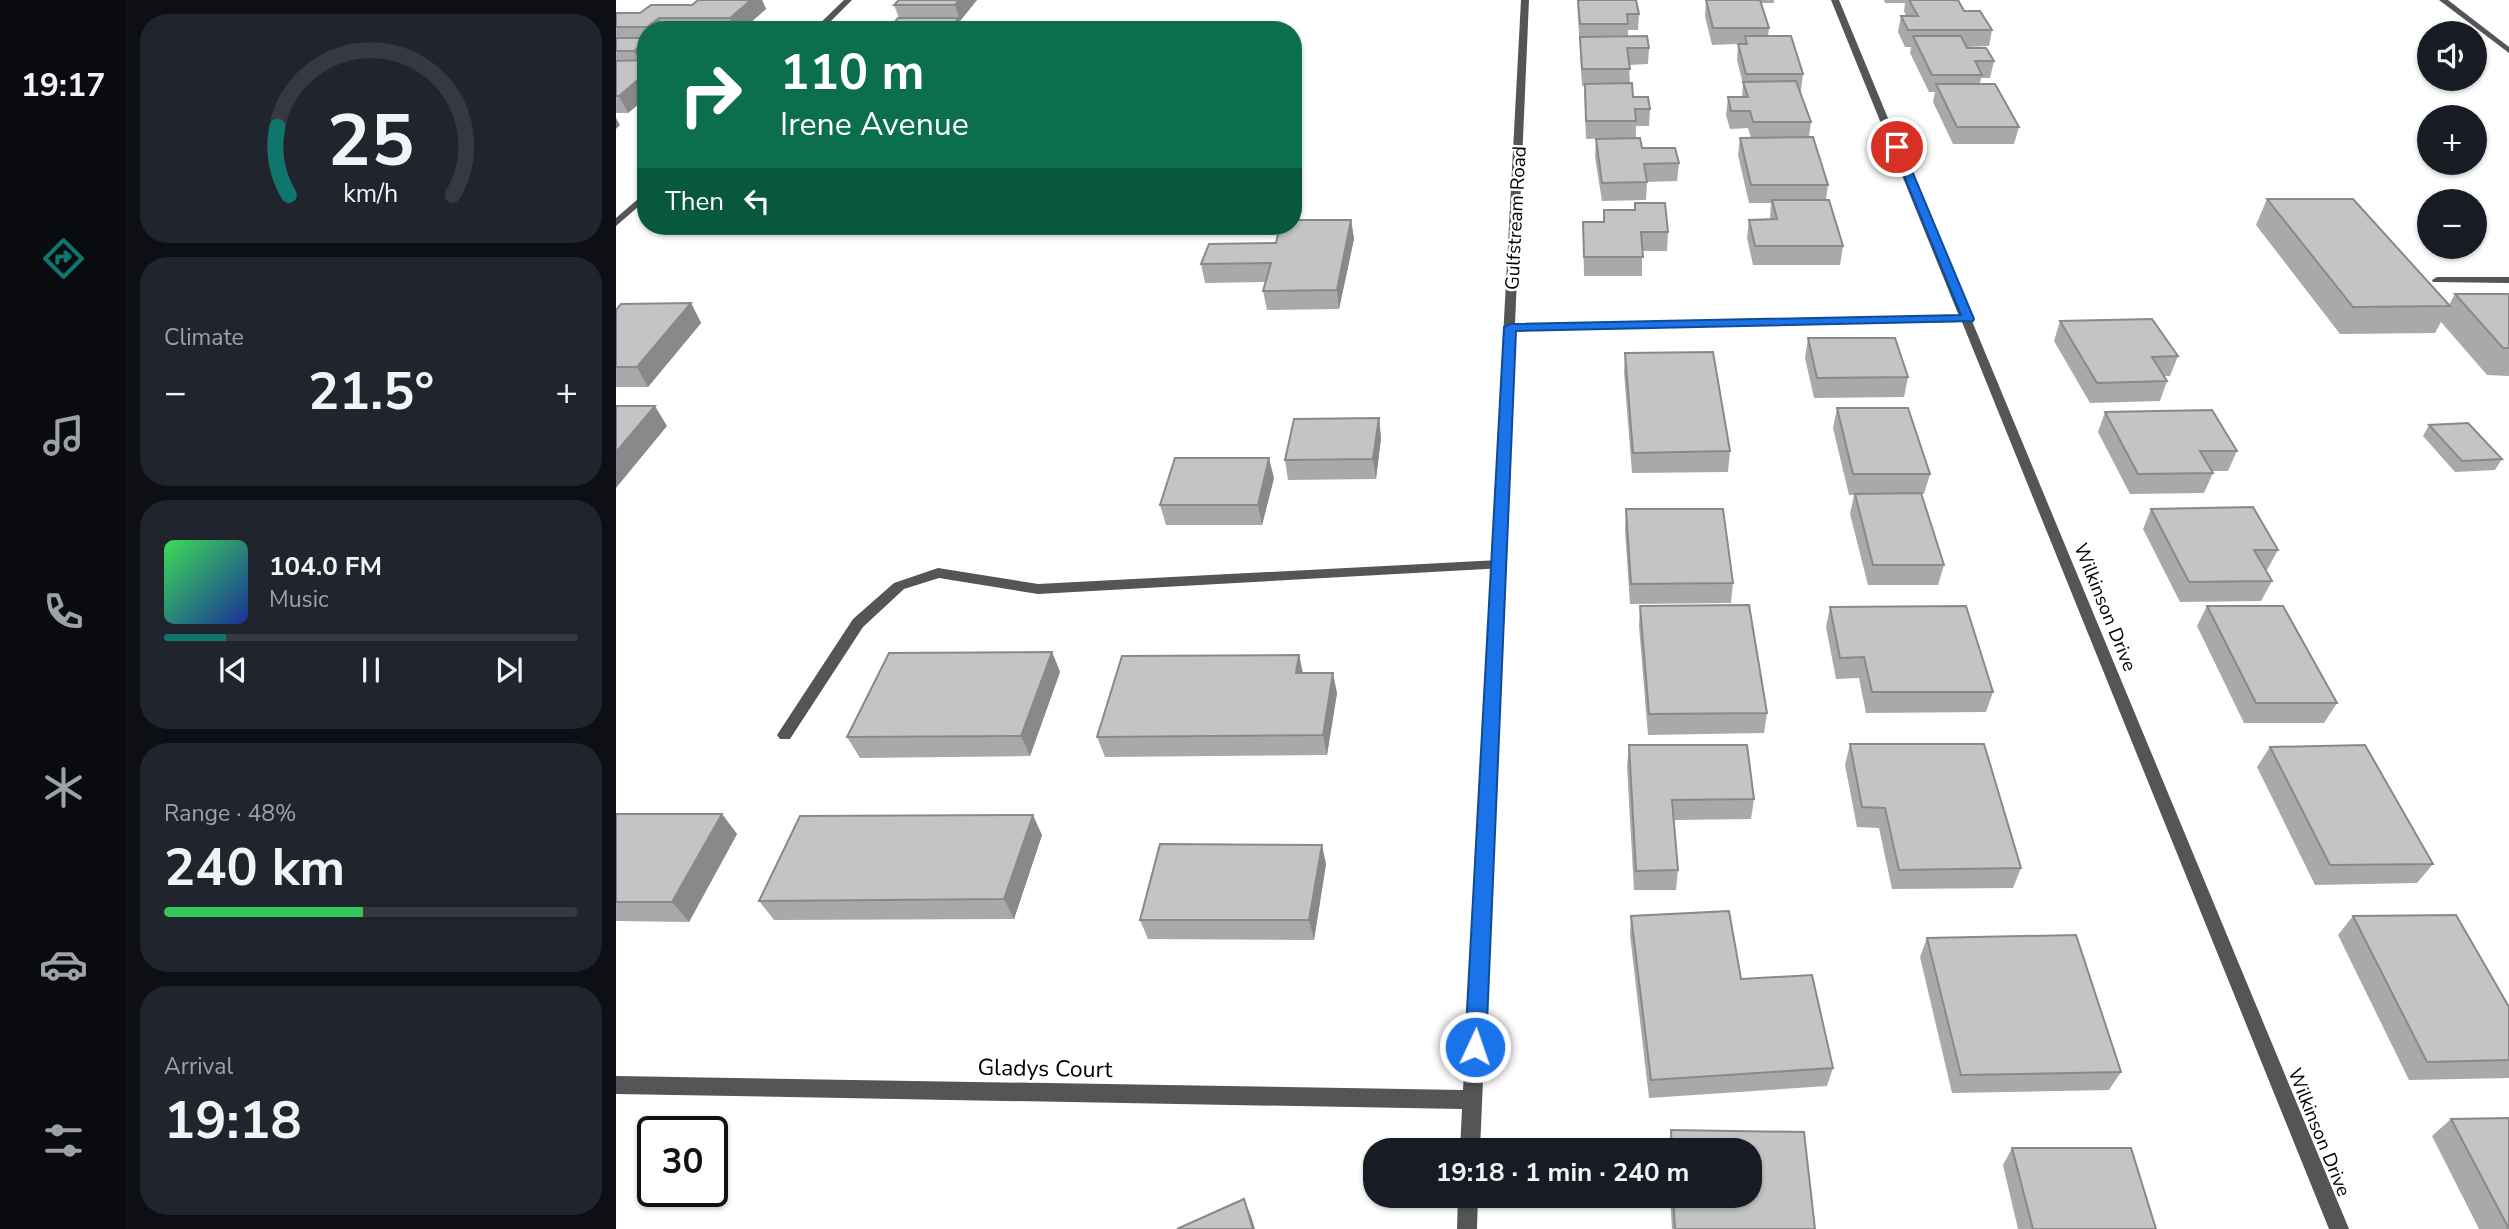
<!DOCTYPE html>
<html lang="en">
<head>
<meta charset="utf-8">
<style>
  body { margin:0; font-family:"Nunito Sans",sans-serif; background:#20242c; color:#f1f3f6; height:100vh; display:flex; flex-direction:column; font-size:26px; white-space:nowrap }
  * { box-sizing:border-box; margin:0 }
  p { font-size:23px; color:#9ea1a6 }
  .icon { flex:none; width:38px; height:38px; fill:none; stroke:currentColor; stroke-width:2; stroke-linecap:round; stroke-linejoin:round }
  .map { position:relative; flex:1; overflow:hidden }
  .panel { display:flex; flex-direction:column; gap:14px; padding:14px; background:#0d0f14; width:490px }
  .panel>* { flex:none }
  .hud { position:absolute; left:21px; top:21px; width:665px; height:214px; border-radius:28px; box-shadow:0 2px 5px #0004; background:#0b6e4f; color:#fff; overflow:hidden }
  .fabs { position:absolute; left:1801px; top:21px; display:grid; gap:14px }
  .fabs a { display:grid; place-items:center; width:70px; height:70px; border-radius:50%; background:#171b24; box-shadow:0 2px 5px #0004; font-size:35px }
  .speed { position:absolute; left:21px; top:1116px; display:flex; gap:14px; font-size:35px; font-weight:700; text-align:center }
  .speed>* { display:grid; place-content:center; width:91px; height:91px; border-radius:50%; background:#171b24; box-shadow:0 2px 5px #0004; line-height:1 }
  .speed .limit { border:4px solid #111; border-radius:10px; background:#fff; color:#111 }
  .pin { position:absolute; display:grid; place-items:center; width:60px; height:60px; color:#fff; margin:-30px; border:4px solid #fff; border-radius:50%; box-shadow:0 2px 7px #0007 }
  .me { position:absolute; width:77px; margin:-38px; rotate:3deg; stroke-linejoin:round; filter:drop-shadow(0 0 5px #0008) }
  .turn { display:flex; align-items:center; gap:24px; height:147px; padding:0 28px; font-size:32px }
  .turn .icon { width:91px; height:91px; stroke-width:2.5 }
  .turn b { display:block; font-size:49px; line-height:60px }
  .then { display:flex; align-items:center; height:66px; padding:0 28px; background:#0003; gap:14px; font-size:26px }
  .big { font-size:52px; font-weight:700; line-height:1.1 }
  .panel .card { flex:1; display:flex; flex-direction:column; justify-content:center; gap:10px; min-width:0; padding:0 24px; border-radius:28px; background:#20242c }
  .panel .dial { align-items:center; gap:0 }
  .dial svg { height:182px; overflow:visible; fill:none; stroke:#363941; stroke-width:7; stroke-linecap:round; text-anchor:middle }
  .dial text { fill:#f1f3f6; stroke:none }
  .song { display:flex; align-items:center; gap:21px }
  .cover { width:84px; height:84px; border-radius:10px; background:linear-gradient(135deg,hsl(130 70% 55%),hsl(230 70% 35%)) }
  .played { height:7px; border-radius:4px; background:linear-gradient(90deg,#0f766e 15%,#363941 15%) }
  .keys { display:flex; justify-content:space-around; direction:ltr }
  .heat { display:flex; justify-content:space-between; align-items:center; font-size:38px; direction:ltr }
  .charge { height:10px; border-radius:5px; background:linear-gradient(90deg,#34c759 48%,#363941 0) }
  .trip { position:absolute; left:747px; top:1138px; width:399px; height:70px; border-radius:28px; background:#171b24; box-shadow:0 2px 5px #0004; font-weight:700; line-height:70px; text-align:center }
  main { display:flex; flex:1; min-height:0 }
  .tab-bar { display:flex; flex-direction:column; width:126px; justify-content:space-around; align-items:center; background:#090b0e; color:#9ea1a6 }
  .tab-bar .icon { width:49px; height:49px }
  .tab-bar .current { color:#0f766e }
  .tab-bar b { font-size:32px; color:#f1f3f6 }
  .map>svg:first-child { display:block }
</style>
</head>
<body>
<main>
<nav class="tab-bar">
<b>19:17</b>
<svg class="icon current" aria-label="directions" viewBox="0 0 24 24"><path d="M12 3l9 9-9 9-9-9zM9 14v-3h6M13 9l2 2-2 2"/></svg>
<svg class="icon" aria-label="music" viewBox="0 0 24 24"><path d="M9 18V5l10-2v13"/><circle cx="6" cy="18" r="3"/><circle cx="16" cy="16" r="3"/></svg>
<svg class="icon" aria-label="phone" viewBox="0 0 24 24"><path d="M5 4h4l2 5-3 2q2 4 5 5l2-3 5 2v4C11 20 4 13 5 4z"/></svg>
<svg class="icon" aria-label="climate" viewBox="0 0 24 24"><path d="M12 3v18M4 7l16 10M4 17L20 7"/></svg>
<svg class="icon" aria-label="car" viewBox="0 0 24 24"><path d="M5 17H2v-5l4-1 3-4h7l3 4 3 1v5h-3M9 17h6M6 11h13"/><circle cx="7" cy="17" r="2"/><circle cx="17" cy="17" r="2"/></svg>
<svg class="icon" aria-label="filters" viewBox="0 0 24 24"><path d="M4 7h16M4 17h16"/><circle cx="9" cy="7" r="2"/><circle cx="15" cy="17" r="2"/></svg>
</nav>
<section class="panel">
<div class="card dial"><svg viewBox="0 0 100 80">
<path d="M14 69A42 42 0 1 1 86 69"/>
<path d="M14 69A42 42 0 0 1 9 39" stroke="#0f766e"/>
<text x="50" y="56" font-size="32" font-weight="700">25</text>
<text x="50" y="72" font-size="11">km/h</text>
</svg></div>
<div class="card"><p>Climate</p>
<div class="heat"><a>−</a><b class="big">21.5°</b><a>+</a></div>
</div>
<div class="card">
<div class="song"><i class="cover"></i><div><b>104.0 FM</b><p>Music</p></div></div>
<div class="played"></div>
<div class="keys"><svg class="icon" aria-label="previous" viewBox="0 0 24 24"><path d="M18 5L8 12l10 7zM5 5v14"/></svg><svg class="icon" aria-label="pause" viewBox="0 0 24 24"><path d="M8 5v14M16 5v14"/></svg><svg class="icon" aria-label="next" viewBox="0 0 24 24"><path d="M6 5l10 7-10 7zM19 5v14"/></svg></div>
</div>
<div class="card"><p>Range · 48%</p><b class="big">240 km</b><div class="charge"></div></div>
<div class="card"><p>Arrival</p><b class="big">19:18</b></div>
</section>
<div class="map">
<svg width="1893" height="1229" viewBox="0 0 1893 1229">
  <rect width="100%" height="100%" fill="#fff"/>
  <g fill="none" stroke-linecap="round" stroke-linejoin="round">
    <path fill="#555" fill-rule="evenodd" d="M 1821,277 L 1893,277 L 1893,283 L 1817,282 L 1816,280 Z
      M 883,560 L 890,565 L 888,568 L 422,594 L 323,578 L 288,589 L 247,627 L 174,739 L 164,739 L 161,735 L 237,619 L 278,583 L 322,568 L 422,584 Z"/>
    <path fill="#555" fill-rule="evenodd" d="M 228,0 L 236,0 L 206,30 L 197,30 Z
      M 905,0 L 913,0 L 899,324 L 1343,316 L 1215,0 L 1223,0 L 1354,316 L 1357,319 L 1356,321 L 1733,1229 L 1713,1229 L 1346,322 L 899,330 L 864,1150 L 844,1150 L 846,1109 L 0,1094 L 0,1076 L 847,1090 Z
      M 1823,0 L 1832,0 L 1893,47 L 1893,53 Z
      M 30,192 L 30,200 L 0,226 L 0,218 Z
      M 842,1195 L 862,1195 L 861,1229 L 841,1229 Z"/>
  </g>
  <path fill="#a9a9a9" d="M 82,0 L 146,0 L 150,9 L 126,30 L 30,30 L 30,98 L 12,113 L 0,113 L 0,13 L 24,13 L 76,5 Z
    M 283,0 L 361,0 L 344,21 L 346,30 L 272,30 L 283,18 L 278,5 Z
    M 961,0 L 1023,14 L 1022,30 L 1012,30 L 1012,36 L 1033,48 L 1032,64 L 1013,65 L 1014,84 L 1017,97 L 1034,109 L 1033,126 L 1020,126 L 1020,138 L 1026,148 L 1063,163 L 1061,181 L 1031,182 L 1030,200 L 986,201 L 979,157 L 980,139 L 1014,138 L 970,139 L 968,86 L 966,86 Z
    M 1090,0 L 1158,0 L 1158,3 L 1145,3 L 1153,28 L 1152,36 L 1187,74 L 1185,91 L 1184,91 L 1195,122 L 1193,137 L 1212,185 L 1210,200 L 1227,246 L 1224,265 L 1137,265 L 1131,238 L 1133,220 L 1154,219 L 1155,203 L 1133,203 L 1122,155 L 1124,138 L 1135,138 L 1132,128 L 1114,129 L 1110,115 L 1112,97 L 1126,97 L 1127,84 L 1121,60 L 1122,44 L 1096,45 L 1089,16 Z
    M 1268,0 L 1342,0 L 1348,11 L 1376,30 L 1373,46 L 1351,47 L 1378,61 L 1374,78 L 1365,78 L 1364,84 L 1403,127 L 1398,144 L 1337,144 L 1317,102 L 1319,92 L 1313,92 L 1294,53 L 1295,47 L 1289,47 L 1282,32 L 1285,16 L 1290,16 L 1288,11 L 1289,3 L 1269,3 Z
    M 1651,199 L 1833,305 L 1839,294 L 1893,294 L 1893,376 L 1871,375 L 1825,322 L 1819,333 L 1724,334 L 1640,225 Z
    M 1019,203 L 1052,232 L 1051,251 L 1026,251 L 1026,276 L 968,276 L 967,222 L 987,222 L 988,210 L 1018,210 Z
    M 735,220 L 738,239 L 723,309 L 651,310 L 647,291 L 650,282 L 589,283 L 585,264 L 660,243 Z
    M 75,303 L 85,323 L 32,387 L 0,387 L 0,310 Z
    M 1444,321 L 1562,356 L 1554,376 L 1548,376 L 1551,381 L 1544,401 L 1474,403 L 1438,341 Z
    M 1192,338 L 1292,377 L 1288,397 L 1198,398 L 1189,358 Z
    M 1009,353 L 1114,451 L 1112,472 L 1016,473 L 1008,372 Z
    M 1221,408 L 1314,474 L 1308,494 L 1305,494 L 1328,565 L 1322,585 L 1252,585 L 1234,514 L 1238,495 L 1233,495 L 1217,428 Z
    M 1489,412 L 1621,451 L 1612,471 L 1596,471 L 1597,473 L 1588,493 L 1514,494 L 1482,432 Z
    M 763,418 L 765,438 L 760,479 L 672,480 L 669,460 Z
    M 1813,425 L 1886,459 L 1879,470 L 1839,472 L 1807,436 Z
    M 658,478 L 646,525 L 550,525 L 544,505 Z
    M 1010,509 L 1117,583 L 1115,603 L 1014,604 L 1009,530 Z
    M 1535,509 L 1662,550 L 1651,570 L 1650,570 L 1656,581 L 1645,601 L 1564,602 L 1527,529 Z
    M 1024,606 L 1151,713 L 1148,733 L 1032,735 L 1023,626 Z
    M 1591,606 L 1721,703 L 1708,723 L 1628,723 L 1581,626 Z
    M 1214,607 L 1377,692 L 1370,712 L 1250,713 L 1243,678 L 1220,679 L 1210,627 Z
    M 436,652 L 444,672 L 414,756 L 244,758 L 231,737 Z
    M 683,655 L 687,673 L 721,693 L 711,755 L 489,757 L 481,737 Z
    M 1234,744 L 1405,868 L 1397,888 L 1276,889 L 1263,828 L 1241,827 L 1229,765 Z
    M 1013,745 L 1138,799 L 1135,819 L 1058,820 L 1062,870 L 1060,890 L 1018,890 L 1011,766 Z
    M 1654,747 L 1817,864 L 1801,883 L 1699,885 L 1641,767 Z
    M 0,814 L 106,814 L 121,834 L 73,922 L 0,921 Z
    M 426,835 L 398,919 L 158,920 L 143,901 Z
    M 710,864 L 698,940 L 532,939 L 524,920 Z
    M 1015,916 L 1125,979 L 1217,1068 L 1211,1086 L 1033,1098 L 1014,935 Z
    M 1737,916 L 1893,1007 L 1893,1078 L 1793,1080 L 1722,935 Z
    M 1311,938 L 1505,1072 L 1493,1090 L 1336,1093 L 1304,957 Z
    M 1835,1119 L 1893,1229 L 1863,1229 L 1816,1136 Z
    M 1055,1130 L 1188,1132 L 1199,1229 L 1056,1229 L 1054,1195 L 1134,1195 L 1134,1150 L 1053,1150 Z
    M 1396,1148 L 1540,1229 L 1402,1229 L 1387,1165 Z"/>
  <path fill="#898989" d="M 135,0 L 146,0 L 150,9 L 126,30 L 119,30 L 114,18 Z
    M 343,0 L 361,0 L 344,21 L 339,5 Z
    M 43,18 L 48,30 L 33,30 L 31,27 Z
    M 343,18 L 346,30 L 333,30 Z
    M 30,40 L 30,64 L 27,67 L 18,51 Z
    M 30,73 L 30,98 L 12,113 L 3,96 Z
    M 0,118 L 4,125 L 0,129 Z
    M 735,220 L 738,239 L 723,309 L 721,290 Z
    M 75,303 L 85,323 L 32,387 L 21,367 Z
    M 39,406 L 51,426 L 0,488 L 0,452 Z
    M 763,418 L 765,438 L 760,479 L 757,459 Z
    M 653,458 L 658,478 L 646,525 L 642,505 Z
    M 436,652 L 444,672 L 414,756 L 405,736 Z
    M 683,655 L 687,675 L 680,673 Z
    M 717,673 L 721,693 L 711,755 L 707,735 Z
    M 106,814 L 121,834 L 73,922 L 56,902 Z
    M 417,815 L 426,835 L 398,919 L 388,899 Z
    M 706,845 L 710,864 L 698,940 L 693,920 Z
    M 628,1199 L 635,1216 L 639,1229 L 637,1229 Z"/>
  <path fill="#c4c4c4" stroke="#898989" stroke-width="2" d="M 82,0 L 135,0 L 114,18 L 43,18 L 31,27 L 0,27 L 0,13 L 24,13 L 35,5 L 76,5 Z
    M 283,0 L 343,0 L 339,5 L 278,5 Z
    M 962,0 L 1020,0 L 1023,14 L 1011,14 L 1012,24 L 964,24 Z
    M 1090,0 L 1144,0 L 1153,28 L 1097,28 Z
    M 1293,0 L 1342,0 L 1348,11 L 1364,11 L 1376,30 L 1292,30 L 1285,16 L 1302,16 Z
    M 282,18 L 343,18 L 333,30 L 272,30 Z
    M 1031,36 L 1033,48 L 1011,48 L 1014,69 L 966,69 L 964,37 Z
    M 1129,36 L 1175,36 L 1187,74 L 1130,74 L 1122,44 L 1131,44 Z
    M 1297,36 L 1345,36 L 1351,48 L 1370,48 L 1378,61 L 1359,61 L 1366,75 L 1316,75 Z
    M 0,38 L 30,38 L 30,40 L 18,51 L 0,51 Z
    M 30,60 L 30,73 L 3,96 L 0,96 L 0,61 Z
    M 1180,81 L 1195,122 L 1137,122 L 1134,111 L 1115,111 L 1112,97 L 1132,97 L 1127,82 Z
    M 1016,83 L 1017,97 L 1032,97 L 1034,109 L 1019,109 L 1020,121 L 970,121 L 969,84 Z
    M 1320,84 L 1379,84 L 1403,127 L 1341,127 Z
    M 1197,137 L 1212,185 L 1135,185 L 1124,138 Z
    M 1024,138 L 1026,148 L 1059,148 L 1063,163 L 1028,164 L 1031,182 L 986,183 L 980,139 Z
    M 1651,199 L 1737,199 L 1834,306 L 1737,307 Z
    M 1156,200 L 1213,200 L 1227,246 L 1139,246 L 1133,220 L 1161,219 Z
    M 1019,203 L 1049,203 L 1052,232 L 1025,232 L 1027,257 L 968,257 L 967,222 L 988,222 L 988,210 L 1019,210 Z
    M 677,220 L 735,220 L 721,290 L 647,291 L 655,263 L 585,264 L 593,244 L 660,243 L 664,226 L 677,226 Z
    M 1839,294 L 1893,294 L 1893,348 L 1887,348 Z
    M 75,303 L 21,367 L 0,367 L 0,310 L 5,304 Z
    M 1536,319 L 1562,356 L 1536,357 L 1551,381 L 1481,383 L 1444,321 Z
    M 1192,338 L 1279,338 L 1292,377 L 1201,378 Z
    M 1097,352 L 1114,451 L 1017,453 L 1009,353 Z
    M 0,406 L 39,406 L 0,452 Z
    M 1221,408 L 1292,408 L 1314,474 L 1237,474 Z
    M 1596,410 L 1621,451 L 1584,451 L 1597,473 L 1522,474 L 1489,412 Z
    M 763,418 L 757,459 L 669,460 L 678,419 Z
    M 1852,423 L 1886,459 L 1846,461 L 1813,425 Z
    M 559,458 L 653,458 L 642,505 L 544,505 Z
    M 1305,493 L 1328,565 L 1257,565 L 1239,494 Z
    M 1637,507 L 1662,550 L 1638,550 L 1656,581 L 1573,582 L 1535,509 Z
    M 1010,509 L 1107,509 L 1117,583 L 1015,584 Z
    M 1133,605 L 1151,713 L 1033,714 L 1024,606 Z
    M 1350,606 L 1377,692 L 1256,692 L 1248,657 L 1224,658 L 1214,607 Z
    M 1591,606 L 1667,606 L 1721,703 L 1640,703 Z
    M 436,652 L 405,736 L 231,737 L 273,653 Z
    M 683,655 L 680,673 L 717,673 L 707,735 L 481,737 L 506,656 Z
    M 1234,744 L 1368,744 L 1405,868 L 1283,870 L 1269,808 L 1246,807 Z
    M 1013,745 L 1131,745 L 1138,799 L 1056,800 L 1062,870 L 1020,871 Z
    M 1749,745 L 1817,864 L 1714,865 L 1654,747 Z
    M 0,814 L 106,814 L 56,902 L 0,902 Z
    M 417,815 L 388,899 L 143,901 L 184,816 Z
    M 544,844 L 706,845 L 693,920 L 524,920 Z
    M 1113,911 L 1125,979 L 1196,975 L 1217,1068 L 1035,1080 L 1015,916 Z
    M 1840,915 L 1893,1007 L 1893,1060 L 1811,1062 L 1737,916 Z
    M 1460,935 L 1505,1072 L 1345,1075 L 1311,938 Z
    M 1893,1118 L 1893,1229 L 1835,1119 Z
    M 1055,1130 L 1188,1132 L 1199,1229 L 1059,1229 L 1057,1195 L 1134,1195 L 1134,1150 L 1056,1150 Z
    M 1396,1148 L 1515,1148 L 1540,1229 L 1417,1229 Z
    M 628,1199 L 637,1229 L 561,1229 Z"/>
  <path fill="#1a73e8" stroke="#114b97" stroke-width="2" d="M 1281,144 L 1286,147 L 1358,319 L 1357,321 L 900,331 L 870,1047 L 867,1054 L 859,1057 L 852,1054 L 849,1047 L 888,327 L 894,324 L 1345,315 L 1276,147 Z"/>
  <g text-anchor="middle" stroke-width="5" stroke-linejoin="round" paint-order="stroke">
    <g font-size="19" fill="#000" stroke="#fff">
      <text transform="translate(899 218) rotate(-87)" y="7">Gulfstream Road</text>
      <text transform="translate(1490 607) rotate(68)" y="7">Wilkinson Drive</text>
      <text transform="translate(1704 1132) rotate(68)" y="7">Wilkinson Drive</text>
    </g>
    <g font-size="23" fill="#000" stroke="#fff">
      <text transform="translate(429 1068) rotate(1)" y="8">Gladys Court</text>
    </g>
  </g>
</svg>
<div class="fabs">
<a><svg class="icon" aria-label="sound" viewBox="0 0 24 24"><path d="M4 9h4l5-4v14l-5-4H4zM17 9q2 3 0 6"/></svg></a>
<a>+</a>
<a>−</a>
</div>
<div class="speed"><div class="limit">30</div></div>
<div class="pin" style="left:1281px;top:147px;background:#d93025"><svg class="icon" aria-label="arrive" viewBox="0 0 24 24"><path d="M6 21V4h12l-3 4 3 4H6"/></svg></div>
<svg class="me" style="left:859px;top:1047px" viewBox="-20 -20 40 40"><circle r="17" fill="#1a73e8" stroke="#fff" stroke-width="3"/><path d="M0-11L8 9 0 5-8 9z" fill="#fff"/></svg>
<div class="trip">19:18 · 1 min · 240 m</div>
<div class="hud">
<div class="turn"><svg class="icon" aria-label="right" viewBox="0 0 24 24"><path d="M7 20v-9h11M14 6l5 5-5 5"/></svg><div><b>110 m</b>Irene Avenue</div></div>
<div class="then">Then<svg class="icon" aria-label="left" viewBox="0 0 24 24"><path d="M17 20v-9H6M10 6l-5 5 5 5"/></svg></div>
</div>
</div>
</main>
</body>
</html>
